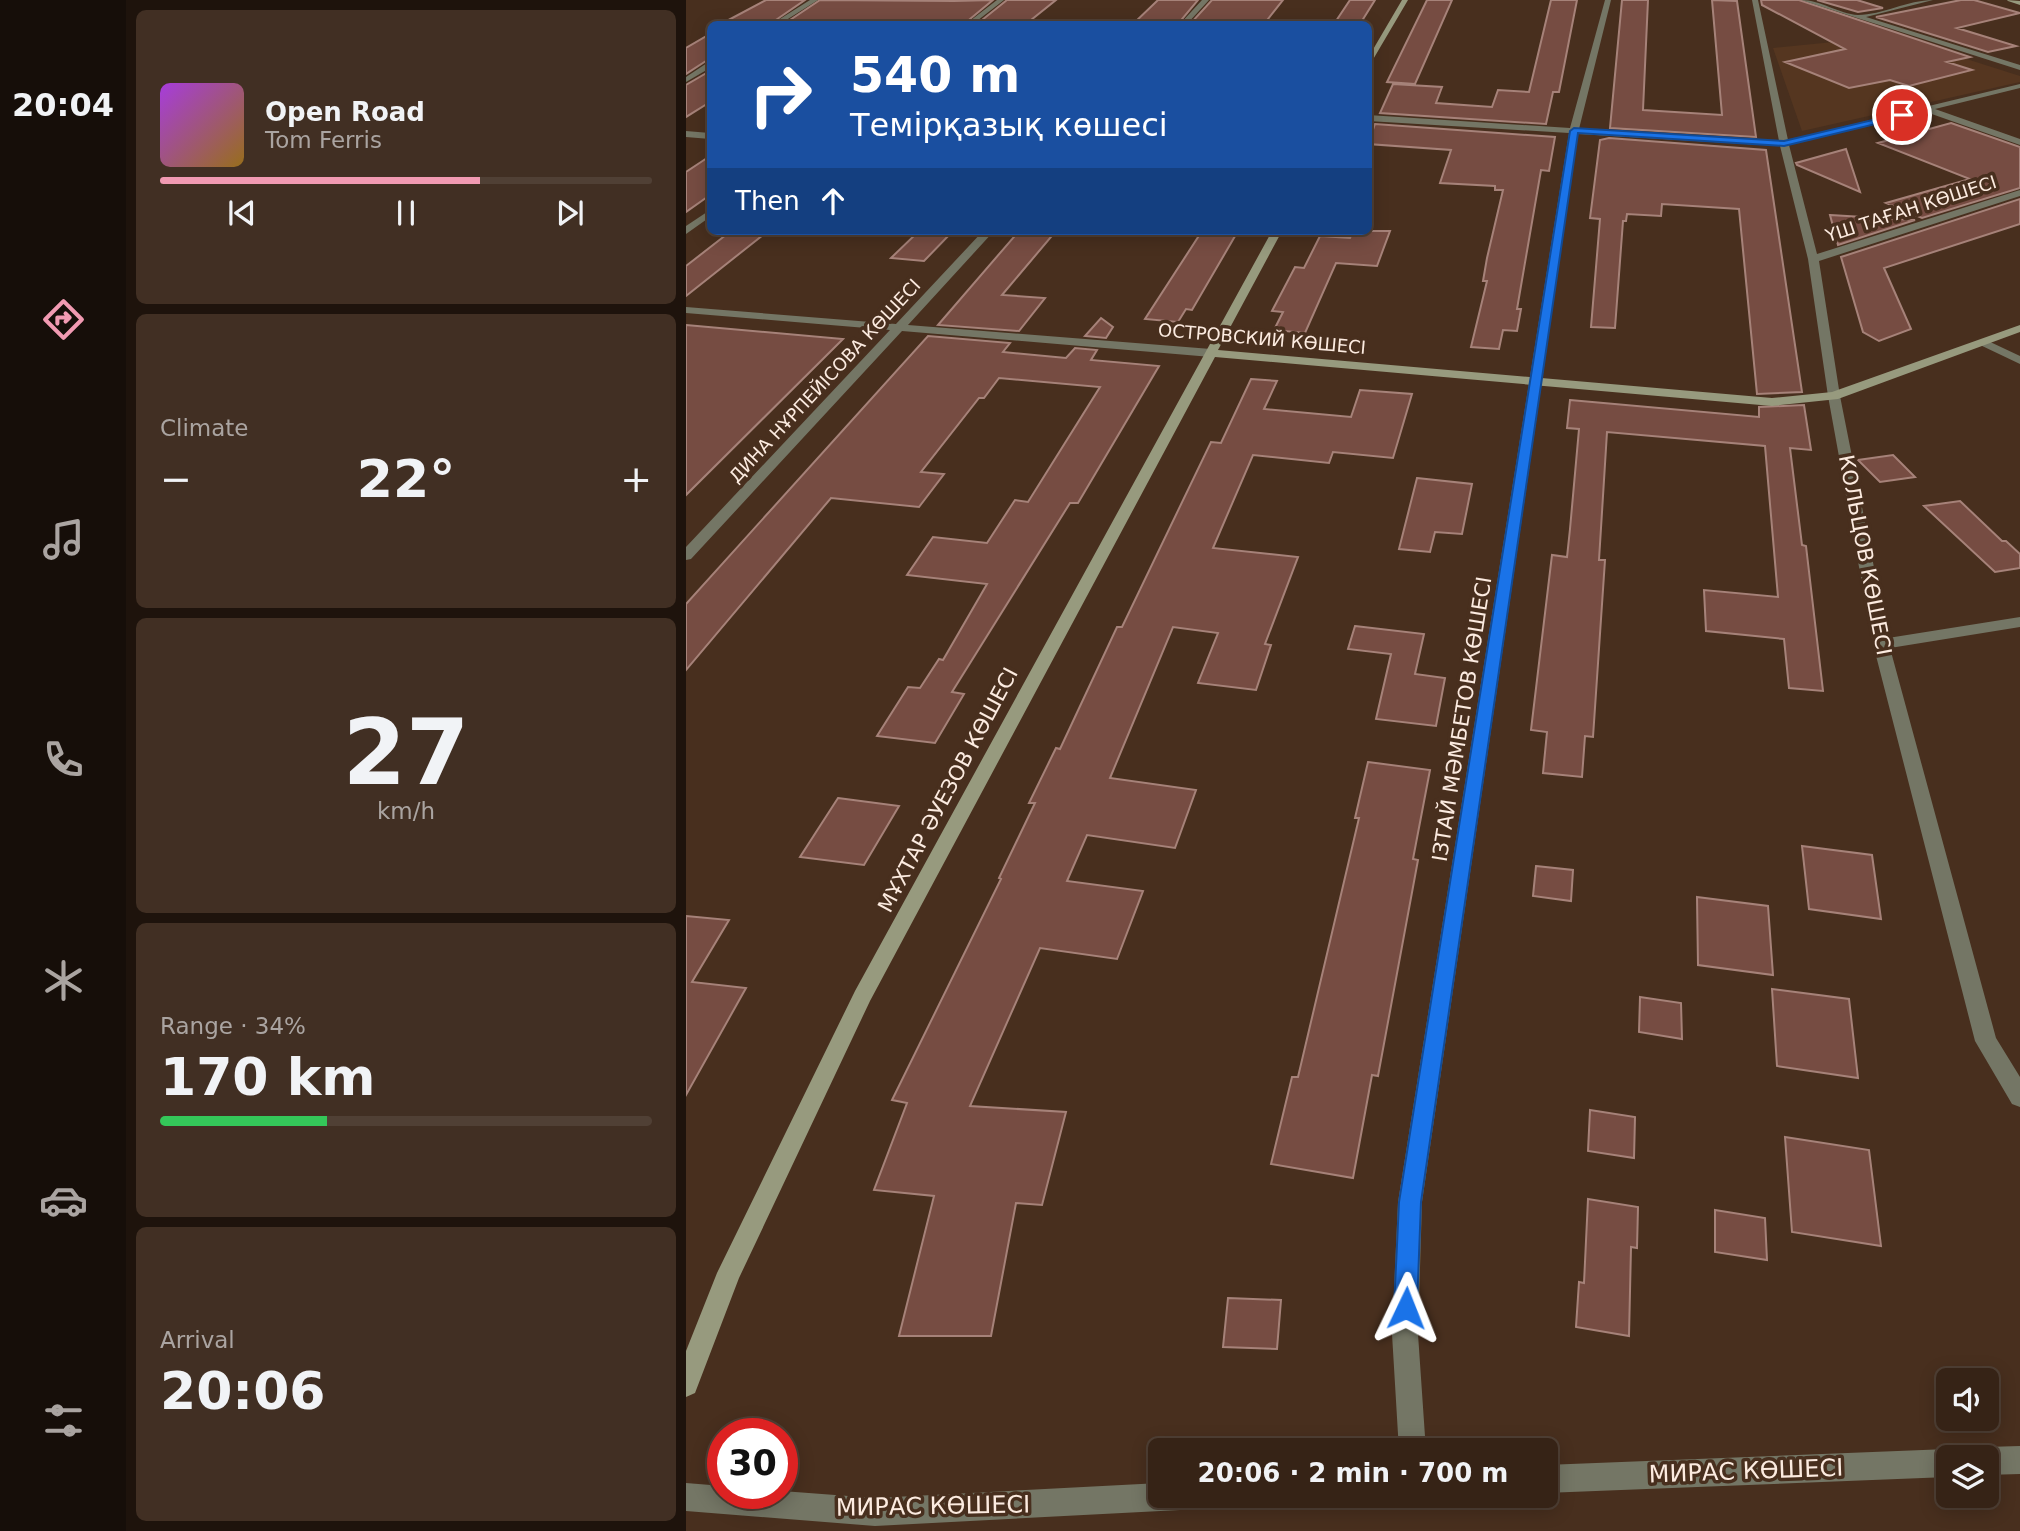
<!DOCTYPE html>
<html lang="en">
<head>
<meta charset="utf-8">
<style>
  body { margin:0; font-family:"DejaVu Sans",sans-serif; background:#412f23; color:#f1f3f6; height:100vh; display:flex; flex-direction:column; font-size:26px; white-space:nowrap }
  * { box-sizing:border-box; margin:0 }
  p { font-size:23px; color:#aaa4a1 }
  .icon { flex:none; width:38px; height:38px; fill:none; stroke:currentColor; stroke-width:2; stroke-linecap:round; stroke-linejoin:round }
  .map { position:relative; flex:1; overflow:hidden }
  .sheet { display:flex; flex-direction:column; gap:10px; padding:10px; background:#1e130c; width:560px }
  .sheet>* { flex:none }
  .banner { position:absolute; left:21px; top:21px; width:665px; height:214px; border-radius:10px; box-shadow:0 4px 18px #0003,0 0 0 2px #504035; background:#1a4fa0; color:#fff; overflow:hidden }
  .tools { position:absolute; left:1250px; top:1368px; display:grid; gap:14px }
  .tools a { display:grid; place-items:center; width:63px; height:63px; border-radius:10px; background:#362316; box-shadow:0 4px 18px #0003,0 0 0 2px #504035; font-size:35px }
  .speed { position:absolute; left:21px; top:1418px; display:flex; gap:14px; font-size:35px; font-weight:700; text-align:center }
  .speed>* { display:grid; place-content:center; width:91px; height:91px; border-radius:50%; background:#362316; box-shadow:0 4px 18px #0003,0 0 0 2px #504035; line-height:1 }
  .speed .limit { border:10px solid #d22; background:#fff; color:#111 }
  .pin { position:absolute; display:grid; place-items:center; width:60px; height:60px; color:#fff; margin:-30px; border:4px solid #fff; border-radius:50%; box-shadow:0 2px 7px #0007 }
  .me { position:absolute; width:77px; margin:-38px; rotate:2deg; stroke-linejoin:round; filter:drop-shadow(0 0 5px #0008) }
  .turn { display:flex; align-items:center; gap:24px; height:147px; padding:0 28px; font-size:32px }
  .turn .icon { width:91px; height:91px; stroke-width:2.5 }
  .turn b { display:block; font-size:49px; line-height:60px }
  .then { display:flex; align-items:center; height:66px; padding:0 28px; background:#0003; gap:14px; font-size:26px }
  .big { font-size:52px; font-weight:600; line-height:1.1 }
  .sheet .tile { flex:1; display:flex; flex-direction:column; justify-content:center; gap:10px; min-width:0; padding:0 24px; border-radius:10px; background:#412f23 }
  .sheet .dial { align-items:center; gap:0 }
  .dial b { font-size:91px; line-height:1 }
  .song { display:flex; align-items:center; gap:21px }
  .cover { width:84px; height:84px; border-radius:10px; background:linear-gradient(135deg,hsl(280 70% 55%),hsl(40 70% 35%)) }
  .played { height:7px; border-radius:4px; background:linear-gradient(90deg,#f19ab2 65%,#504035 65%) }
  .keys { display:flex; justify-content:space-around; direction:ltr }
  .heat { display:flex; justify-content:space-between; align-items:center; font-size:38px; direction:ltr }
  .charge { height:10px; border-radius:5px; background:linear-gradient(90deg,#34c759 34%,#504035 0) }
  .trip { position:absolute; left:462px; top:1438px; width:410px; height:70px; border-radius:10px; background:#362316; box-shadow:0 4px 18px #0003,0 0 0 2px #504035; font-weight:600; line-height:70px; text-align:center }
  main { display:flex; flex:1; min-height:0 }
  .tab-bar { display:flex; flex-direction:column; width:126px; justify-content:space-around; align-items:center; background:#160e09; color:#aaa4a1 }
  .tab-bar .icon { width:49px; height:49px }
  .tab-bar .selected { color:#f19ab2 }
  .tab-bar b { font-size:32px; color:#f1f3f6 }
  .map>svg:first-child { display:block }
</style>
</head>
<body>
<main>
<nav class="tab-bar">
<b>20:04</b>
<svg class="icon selected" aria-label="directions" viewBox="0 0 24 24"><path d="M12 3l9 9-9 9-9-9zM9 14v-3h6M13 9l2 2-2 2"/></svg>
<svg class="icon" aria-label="music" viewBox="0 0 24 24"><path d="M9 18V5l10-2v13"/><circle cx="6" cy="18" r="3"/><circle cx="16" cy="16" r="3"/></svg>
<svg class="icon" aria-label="phone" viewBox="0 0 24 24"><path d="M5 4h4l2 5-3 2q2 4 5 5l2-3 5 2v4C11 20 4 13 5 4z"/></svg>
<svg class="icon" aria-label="climate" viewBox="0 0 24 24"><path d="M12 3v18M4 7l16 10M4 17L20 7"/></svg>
<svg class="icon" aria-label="car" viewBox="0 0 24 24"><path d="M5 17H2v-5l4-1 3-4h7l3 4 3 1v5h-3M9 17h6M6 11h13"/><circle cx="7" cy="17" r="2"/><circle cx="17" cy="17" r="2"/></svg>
<svg class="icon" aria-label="filters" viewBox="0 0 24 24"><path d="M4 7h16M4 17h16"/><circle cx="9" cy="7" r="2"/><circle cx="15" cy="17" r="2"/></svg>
</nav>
<section class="sheet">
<div class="tile">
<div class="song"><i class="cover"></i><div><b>Open Road</b><p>Tom Ferris</p></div></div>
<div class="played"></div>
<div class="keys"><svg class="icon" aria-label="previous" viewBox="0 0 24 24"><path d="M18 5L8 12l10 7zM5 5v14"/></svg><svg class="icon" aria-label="pause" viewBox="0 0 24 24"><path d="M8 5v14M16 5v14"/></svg><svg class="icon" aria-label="next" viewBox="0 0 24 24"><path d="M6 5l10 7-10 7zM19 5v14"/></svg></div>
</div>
<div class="tile"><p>Climate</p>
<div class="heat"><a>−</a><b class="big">22°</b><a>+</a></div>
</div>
<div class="tile dial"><b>27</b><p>km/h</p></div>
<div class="tile"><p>Range · 34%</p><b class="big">170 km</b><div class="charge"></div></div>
<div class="tile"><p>Arrival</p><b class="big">20:06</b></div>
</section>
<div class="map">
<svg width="1334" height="1531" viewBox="0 0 1334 1531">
  <rect width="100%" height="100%" fill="#482f1e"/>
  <path fill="#553620" d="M 1208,36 L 1334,76 L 1334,82 L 1116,131 L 1087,48 Z"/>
  <path fill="#764c42" stroke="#a68279" stroke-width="2" d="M 80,0 L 119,0 L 84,24 L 35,24 Z
    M 134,0 L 268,1 L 307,0 L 278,24 L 98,24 Z
    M 321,0 L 370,0 L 340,24 L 291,24 Z
    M 472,0 L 512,0 L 492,24 L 447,24 Z
    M 526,0 L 597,0 L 578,24 L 504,24 Z
    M 664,0 L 689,0 L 674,24 L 648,24 Z
    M 741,0 L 766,0 L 729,84 L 701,82 Z
    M 865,0 L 891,0 L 873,92 L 867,92 L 860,124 L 694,113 L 707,84 L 756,87 L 750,103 L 806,107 L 812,90 L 843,92 Z
    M 936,0 L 962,0 L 957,110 L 1036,115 L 1026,0 L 1051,1 L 1070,137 L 924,128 Z
    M 1075,0 L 1113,0 L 1284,57 L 1261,62 L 1286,70 L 1223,86 L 1204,80 L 1163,88 L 1099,62 L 1159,49 L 1076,5 Z
    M 1131,0 L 1171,0 L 1197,8 L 1172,12 Z
    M 1275,0 L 1288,0 L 1334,13 L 1271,28 L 1330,46 L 1302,52 L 1190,17 Z
    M 24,34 L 24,61 L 20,61 L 0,74 L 0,48 Z
    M 24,71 L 24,102 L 0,117 L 0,85 Z
    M 1265,123 L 1334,147 L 1334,188 L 1236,218 L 1200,203 L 1284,179 L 1192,143 Z
    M 689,124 L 869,137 L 863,171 L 855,170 L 831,309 L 835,309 L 831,331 L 817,330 L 813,349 L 785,347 L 801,281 L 797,281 L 801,258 L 817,190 L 809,190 L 809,186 L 754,183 L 765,150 L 682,144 Z
    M 923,138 L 1080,150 L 1116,392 L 1071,394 L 1053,209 L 976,204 L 975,216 L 941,214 L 940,221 L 937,221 L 929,328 L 905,327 L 914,219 L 904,218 L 914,140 Z
    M 1160,149 L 1174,192 L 1111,165 L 1110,163 Z
    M 24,156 L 24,195 L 0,212 L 0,172 Z
    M 1334,199 L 1334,224 L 1198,268 L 1225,329 L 1193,341 L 1177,332 L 1155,257 Z
    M 1144,215 L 1229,220 L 1152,245 Z
    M 45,231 L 82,231 L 0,296 L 0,266 Z
    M 233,231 L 267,231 L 238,261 L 205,258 Z
    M 333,231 L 370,231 L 316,295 L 359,298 L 333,331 L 252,325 Z
    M 516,231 L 552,231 L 506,310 L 500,309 L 492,322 L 459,319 Z
    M 667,231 L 704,231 L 691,266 L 650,263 L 619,333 L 588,330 L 597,312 L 586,311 L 609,267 L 618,268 L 634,236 L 664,238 Z
    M 415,318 L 427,327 L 420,338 L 399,336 Z
    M 0,325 L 157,339 L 0,495 Z
    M 242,336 L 324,343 L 317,352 L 380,358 L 389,348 L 411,350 L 405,360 L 473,366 L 392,503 L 384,503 L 266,692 L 278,694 L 249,743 L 191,736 L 222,687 L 234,688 L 253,659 L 257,660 L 301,584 L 221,575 L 247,537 L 301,543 L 329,500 L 342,502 L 414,387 L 313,378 L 298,398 L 293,398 L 235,472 L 258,474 L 233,507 L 145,498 L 0,670 L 0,604 Z
    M 565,379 L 591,381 L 578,409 L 665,417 L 674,390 L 726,394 L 707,458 L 647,452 L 643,463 L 567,455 L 527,548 L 612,557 L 579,644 L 585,645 L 570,690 L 512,683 L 532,633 L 487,627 L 424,778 L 510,790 L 489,848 L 401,835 L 381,881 L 457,891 L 431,959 L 354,948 L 284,1106 L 380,1112 L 356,1205 L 330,1203 L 305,1336 L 213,1336 L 248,1196 L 188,1190 L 221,1103 L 206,1100 L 315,879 L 313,878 L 349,803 L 343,803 L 370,748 L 374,749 L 431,627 L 436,627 L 525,442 L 535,443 Z
    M 884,400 L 1073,417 L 1073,407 L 1118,405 L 1125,450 L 1104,448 L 1116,545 L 1120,546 L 1137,691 L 1103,688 L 1098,639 L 1020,631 L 1018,590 L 1092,597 L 1079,446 L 921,432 L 913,560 L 919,560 L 907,737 L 899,736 L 896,777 L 857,773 L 861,732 L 845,730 L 866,555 L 881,557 L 884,529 L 893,429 L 881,428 Z
    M 1207,455 L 1229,477 L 1194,482 L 1172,460 Z
    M 731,478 L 786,484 L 776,534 L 749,532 L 744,552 L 713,549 Z
    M 1274,501 L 1316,541 L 1320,541 L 1334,554 L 1334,568 L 1309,572 L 1238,506 Z
    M 669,626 L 738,634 L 729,674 L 759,678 L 750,726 L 690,719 L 705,654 L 662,649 Z
    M 682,762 L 744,770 L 727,859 L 732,860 L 692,1076 L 686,1075 L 667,1178 L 585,1164 L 606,1077 L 612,1077 L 673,818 L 669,818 Z
    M 152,798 L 213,806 L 178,865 L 114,857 Z
    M 1116,846 L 1186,855 L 1195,919 L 1123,909 Z
    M 850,866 L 887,870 L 885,901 L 847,896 Z
    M 1011,897 L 1082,906 L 1087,975 L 1012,965 Z
    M 0,916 L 43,920 L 6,982 L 60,988 L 0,1095 Z
    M 1086,989 L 1163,999 L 1172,1078 L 1091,1066 Z
    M 954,997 L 995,1003 L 996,1039 L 953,1032 Z
    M 904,1110 L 949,1117 L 948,1158 L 902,1151 Z
    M 1099,1137 L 1183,1150 L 1195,1246 L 1106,1232 Z
    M 902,1199 L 952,1207 L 951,1248 L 945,1247 L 943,1336 L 890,1327 L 893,1282 L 898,1283 Z
    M 1029,1210 L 1079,1218 L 1081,1260 L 1029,1252 Z
    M 542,1298 L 595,1300 L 591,1349 L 537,1347 Z"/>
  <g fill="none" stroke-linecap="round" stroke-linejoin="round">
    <path fill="#747665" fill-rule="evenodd" d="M 124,0 L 132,0 L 94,24 L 86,24 Z
      M 311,0 L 318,0 L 287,24 L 280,24 Z
      M 516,0 L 523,0 L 501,24 L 494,24 Z
      M 919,0 L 925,0 L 893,129 L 1093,141 L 1066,0 L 1072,0 L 1102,140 L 1334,84 L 1334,88 L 1249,109 L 1334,139 L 1334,145 L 1240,112 L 1103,145 L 1131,254 L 1334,190 L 1334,196 L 1133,261 L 1154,396 L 1202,638 L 1334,617 L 1334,627 L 1204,648 L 1310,1038 L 1334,1077 L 1334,1107 L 1326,1104 L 1289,1041 L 1187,644 L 1142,396 L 1122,259 L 1094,146 L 892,134 L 736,1202 L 732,1334 L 740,1451 L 713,1451 L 706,1334 L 712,1202 L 883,133 L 682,121 L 682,115 L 884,128 Z
      M 1115,0 C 1135,0 1153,14 1172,15 C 1196,15 1222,0 1247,0 L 1180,17 L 1334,65 L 1334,70 Z
      M 21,63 L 24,63 L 24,68 L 0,82 L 0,77 Z
      M 0,131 L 24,133 L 24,139 L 0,137 Z
      M 24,210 L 24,217 L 0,234 L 0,226 Z
      M 297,231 L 308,231 L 222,325 L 525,349 L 531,353 L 525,357 L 216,331 L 5,559 L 0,560 L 0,547 L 204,330 L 0,313 L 0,307 L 210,324 Z
      M 1292,340 L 1300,340 L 1334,356 L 1334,364 L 1292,344 Z
      M 1334,1446 L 1334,1474 L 1300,1475 L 1300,1458 L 1288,1458 L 1290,1451 L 1300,1447 Z
      M 1262,1449 L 1272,1453 L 1273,1458 L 1262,1458 L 1262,1477 L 859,1493 L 859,1465 Z
      M 0,1483 L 37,1486 L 37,1493 L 96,1491 L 189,1498 L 474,1483 L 474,1496 L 508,1496 L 504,1506 L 494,1510 L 189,1526 L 0,1511 Z"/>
    <path fill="#979a7e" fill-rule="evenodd" d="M 716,0 L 722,0 L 682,68 L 682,58 Z
      M 1321,0 L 1334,1 L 1334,5 L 1322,1 Z
      M 586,231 L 596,231 L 532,350 L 1086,398 L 1146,392 L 1334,325 L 1334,332 L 1152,399 L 1086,406 L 529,357 L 184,1001 L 53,1278 L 9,1393 L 0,1397 L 0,1351 L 31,1273 L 169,991 Z"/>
  </g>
  <path fill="#1a73e8" stroke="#114b97" stroke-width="2" d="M 1216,113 L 1219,117 L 1098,146 L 892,133 L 735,1202 L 731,1308 L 728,1316 L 720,1319 L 712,1316 L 708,1308 L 713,1202 L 884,131 L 888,128 L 1098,141 Z"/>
  <g text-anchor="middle" stroke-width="7" stroke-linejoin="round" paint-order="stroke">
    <g font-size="18" fill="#fcebe0" stroke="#482f1e">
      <text transform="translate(1225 209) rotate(-18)" y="6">ҮШ ТАҒАН КӨШЕСІ</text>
      <text transform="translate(576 339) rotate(5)" y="6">ОСТРОВСКИЙ КӨШЕСІ</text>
      <text transform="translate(139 381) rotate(-47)" y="6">ДИНА НҰРПЕЙІСОВА КӨШЕСІ</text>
    </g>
    <g font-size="21" fill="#fcebe0" stroke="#482f1e">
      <text transform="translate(1179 555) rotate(79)" y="7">КОЛЬЦОВ КӨШЕСІ</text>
      <text transform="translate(776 719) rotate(-81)" y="7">ІЗТАЙ МӘМБЕТОВ КӨШЕСІ</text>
      <text transform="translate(262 790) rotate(-62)" y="7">МҰХТАР ӘУЕЗОВ КӨШЕСІ</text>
    </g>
    <g font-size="24" fill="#fcebe0" stroke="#482f1e">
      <text transform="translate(1060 1471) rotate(-2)" y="8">МИРАС КӨШЕСІ</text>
      <text transform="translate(247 1506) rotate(-1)" y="8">МИРАС КӨШЕСІ</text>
    </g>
  </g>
</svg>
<div class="tools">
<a><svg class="icon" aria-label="sound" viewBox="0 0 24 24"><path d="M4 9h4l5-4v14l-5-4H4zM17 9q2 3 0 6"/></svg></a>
<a><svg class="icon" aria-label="layers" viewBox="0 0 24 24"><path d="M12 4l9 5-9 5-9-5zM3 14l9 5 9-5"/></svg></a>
</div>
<div class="speed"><div class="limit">30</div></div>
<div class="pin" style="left:1216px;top:115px;background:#d93025"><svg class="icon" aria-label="arrive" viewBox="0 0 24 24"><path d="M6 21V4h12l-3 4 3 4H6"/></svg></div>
<svg class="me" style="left:720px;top:1308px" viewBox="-20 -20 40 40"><path d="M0-17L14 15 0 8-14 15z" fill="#1a73e8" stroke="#fff" stroke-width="4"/></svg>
<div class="trip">20:06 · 2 min · 700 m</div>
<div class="banner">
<div class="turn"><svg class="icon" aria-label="right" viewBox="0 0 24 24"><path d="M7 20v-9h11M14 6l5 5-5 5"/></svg><div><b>540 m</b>Темірқазық көшесі</div></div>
<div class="then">Then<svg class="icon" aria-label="ahead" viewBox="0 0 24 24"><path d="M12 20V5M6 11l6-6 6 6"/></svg></div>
</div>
</div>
</main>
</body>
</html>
